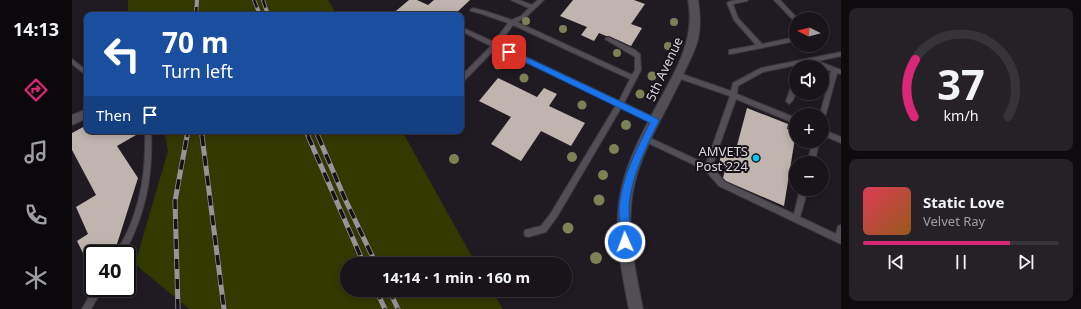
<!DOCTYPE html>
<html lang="en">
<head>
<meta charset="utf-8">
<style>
  body { margin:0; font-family:"Noto Sans",sans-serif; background:#252127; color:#f1f3f6; height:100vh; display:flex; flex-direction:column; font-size:15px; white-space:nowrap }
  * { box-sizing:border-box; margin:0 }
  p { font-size:13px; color:#9f9ea2 }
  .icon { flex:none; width:22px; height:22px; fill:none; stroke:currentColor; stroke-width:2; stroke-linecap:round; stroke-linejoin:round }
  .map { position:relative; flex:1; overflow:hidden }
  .details { display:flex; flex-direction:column; gap:8px; padding:8px; background:#0d0b0e; width:240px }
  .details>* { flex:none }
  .guide { position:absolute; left:12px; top:12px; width:380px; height:122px; border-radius:8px; box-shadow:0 2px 10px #0003,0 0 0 1px #363339; background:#1a4fa0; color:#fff; overflow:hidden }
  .needle { width:26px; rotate:276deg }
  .fabs { position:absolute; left:717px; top:12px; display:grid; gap:8px }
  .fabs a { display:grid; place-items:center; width:40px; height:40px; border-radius:50%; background:#18141a; box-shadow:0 2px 10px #0003,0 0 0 1px #363339; font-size:20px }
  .speed { position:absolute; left:12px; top:245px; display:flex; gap:8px; font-size:20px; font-weight:700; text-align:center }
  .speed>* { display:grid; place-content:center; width:52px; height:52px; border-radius:50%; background:#18141a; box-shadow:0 2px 10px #0003,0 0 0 1px #363339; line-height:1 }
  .speed .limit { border:2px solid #111; border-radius:6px; background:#fff; color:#111 }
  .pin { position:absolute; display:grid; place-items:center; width:34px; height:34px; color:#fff; margin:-17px; border-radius:8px; box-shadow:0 2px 6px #0006 }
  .me { position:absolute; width:44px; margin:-22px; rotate:358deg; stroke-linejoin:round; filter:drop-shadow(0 0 3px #0008) }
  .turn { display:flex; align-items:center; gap:14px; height:84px; padding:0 12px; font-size:18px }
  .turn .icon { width:52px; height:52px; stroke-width:2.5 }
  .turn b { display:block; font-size:28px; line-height:34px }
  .then { display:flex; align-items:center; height:38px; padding:0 12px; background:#0003; gap:8px; font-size:15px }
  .details .card { flex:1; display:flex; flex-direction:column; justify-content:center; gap:6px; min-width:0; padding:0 14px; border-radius:8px; background:#252127 }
  .details .dial { align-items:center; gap:0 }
  .dial svg { height:104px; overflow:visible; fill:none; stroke:#363339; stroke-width:7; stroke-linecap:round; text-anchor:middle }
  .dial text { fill:#f1f3f6; stroke:none }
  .song { display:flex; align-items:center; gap:12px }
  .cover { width:48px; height:48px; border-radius:6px; background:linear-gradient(135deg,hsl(350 70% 55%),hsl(30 70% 35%)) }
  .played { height:4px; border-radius:2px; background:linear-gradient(90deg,#db2777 75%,#363339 75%) }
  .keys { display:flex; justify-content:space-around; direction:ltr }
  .trip { position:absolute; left:268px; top:257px; width:232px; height:40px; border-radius:20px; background:#18141a; box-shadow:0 2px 10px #0003,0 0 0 1px #363339; font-weight:700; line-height:40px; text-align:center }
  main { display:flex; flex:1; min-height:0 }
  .tab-bar { display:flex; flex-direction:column; width:72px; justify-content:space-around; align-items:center; background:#0a080a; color:#9f9ea2 }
  .tab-bar .icon { width:28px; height:28px }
  .tab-bar .selected { color:#db2777 }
  .tab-bar b { font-size:18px; color:#f1f3f6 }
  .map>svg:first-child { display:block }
</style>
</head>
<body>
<main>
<nav class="tab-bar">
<b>14:13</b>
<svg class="icon selected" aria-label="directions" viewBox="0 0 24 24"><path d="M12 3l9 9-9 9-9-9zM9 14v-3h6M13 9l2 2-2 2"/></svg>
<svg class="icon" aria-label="music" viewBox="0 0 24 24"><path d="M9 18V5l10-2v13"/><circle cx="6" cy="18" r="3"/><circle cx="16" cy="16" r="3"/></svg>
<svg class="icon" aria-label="phone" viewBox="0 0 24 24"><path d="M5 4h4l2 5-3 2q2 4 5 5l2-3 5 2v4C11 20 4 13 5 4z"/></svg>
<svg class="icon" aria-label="climate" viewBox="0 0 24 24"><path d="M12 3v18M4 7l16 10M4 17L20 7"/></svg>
</nav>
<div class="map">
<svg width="769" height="309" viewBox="0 0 769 309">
  <rect width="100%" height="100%" fill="#201b23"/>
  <path fill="#323a00" d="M 56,0 L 256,0 L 265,15 L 56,15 Z
    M 92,131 L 330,131 L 404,264 L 275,264 L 275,290 L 419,290 L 431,309 L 117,309 L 63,264 L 96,151 Z"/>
  <path fill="#bfb4ae" d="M 337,0 L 345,0 L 356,5 L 362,0 L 398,0 L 382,15 L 319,15 Z
    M 501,0 L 562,0 L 573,4 L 559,24 L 570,28 L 559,46 L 537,36 L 534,36 L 527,33 L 522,41 L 509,35 L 515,27 L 488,16 Z
    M 426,78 L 465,97 L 472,88 L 485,94 L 477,106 L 513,123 L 499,146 L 469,131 L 449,161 L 419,144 L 439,117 L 407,101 Z
    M 675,108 L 716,124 L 715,129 L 724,132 L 712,206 L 654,181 L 651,178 L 654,166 L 647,163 L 651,148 L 663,153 Z
    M 15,125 L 15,131 L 71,131 L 45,146 L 66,178 L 45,244 L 31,254 L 21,254 L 14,259 L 5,241 L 16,234 L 4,207 L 24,195 L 0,150 L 0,133 Z"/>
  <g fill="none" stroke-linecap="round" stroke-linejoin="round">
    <g stroke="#3c383e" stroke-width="2">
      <path id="lane" d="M 439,0 L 447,0 L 460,5 L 466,0 L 472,0 L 453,18 L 445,22 L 560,75 L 563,70 L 563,57 L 533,39 L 536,37 L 538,38 L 563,50 L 568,54 L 569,70 L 552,103 L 585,119 L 586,121 L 585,123 L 581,123 L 549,108 L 485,217 L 474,232 L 456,237 L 453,236 L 452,233 L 453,230 L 469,226 L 479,213 L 544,105 L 424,48 L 391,82 L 389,82 L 389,76 L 419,46 L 389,31 L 389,27 L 422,42 L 436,23 L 410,14 L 399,11 L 398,10 L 401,8 L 413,11 L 440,20 L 449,16 L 457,8 ZM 441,25 L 558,79 L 547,101 L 427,44 Z
        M 664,0 L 676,0 L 675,1 L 661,4 L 666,18 L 690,44 L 724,37 L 724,41 L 659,54 L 657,54 L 657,50 L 684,45 L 662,20 L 655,3 L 656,2 Z
        M 702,0 L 708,0 L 726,19 L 724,19 L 724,22 L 722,21 Z
        M 769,52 L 769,56 L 746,61 L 769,70 L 769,74 L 765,73 L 752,121 L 750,122 L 750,115 L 748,115 L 759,71 L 739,62 L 691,72 L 666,86 L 665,94 L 724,118 L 724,124 L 664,99 L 640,167 L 653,182 L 722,214 L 728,189 L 736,189 L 728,217 L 764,234 L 766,226 L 769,225 L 769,244 L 647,186 L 633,170 L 572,141 L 571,139 L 572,137 L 576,137 L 634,164 L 658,96 L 603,77 L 602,75 L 603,73 L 607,73 L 659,91 L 661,83 L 689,68 Z
        M 0,59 L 15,71 L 15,76 L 0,64 Z
        M 722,78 L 724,78 C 724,86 725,99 717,104 L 714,101 Z
        M 750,129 L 769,137 L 769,143 L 750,135 Z
        M 73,131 L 79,131 C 81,176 74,214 52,254 L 44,254 C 49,243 55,234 59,223 C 71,193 74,163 73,131 Z
        M 741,141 L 747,141 L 743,163 L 735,163 Z
        M 22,288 L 31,288 L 19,309 L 10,309 Z"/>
    </g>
    <g stroke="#3c383e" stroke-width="2">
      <path id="street" d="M 15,109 L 15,118 L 0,125 L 0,115 Z"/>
    </g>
    <g stroke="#3c383e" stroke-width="2">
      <path id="secondary" d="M 616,0 L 626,0 C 628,13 629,26 626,39 C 623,52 616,63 611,75 C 594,112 571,147 562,186 C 553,227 563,269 571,309 L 557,309 C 549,269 540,226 550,186 C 557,157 571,131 585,105 C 603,72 624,39 616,0 Z"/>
    </g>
    <use href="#lane" fill="#534d56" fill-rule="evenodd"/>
    <use href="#street" fill="#534d56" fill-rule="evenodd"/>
    <use href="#secondary" fill="#534d56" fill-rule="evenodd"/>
    <g stroke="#98939a" stroke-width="4">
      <path id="rail-far1" d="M 182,0 L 188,15
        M 191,0 L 196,15
        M 124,15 L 125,0
        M 129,131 L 130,137
        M 234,131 L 237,137
        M 244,131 L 246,137
        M 115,137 L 116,131"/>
    </g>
    <g stroke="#98939a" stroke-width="5">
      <path id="rail" d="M 130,136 L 152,309
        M 236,136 L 292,264
        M 246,136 L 273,199 L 304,264
        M 304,290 L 313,309
        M 317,290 L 326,309
        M 106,309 L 103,201 L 115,136"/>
    </g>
    <use href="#rail-far1" stroke="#171219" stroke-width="2.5" stroke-dasharray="8" stroke-linecap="butt"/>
    <use href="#rail" stroke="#171219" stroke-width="3.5" stroke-dasharray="10" stroke-linecap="butt"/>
  </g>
  <g fill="#7b8254">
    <circle cx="454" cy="21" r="4"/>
    <circle cx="602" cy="22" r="4"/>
    <circle cx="491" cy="29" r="4"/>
    <circle cx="443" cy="39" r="4"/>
    <circle cx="596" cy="46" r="4"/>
    <circle cx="545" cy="53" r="4"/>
    <circle cx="426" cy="65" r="4.5"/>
    <circle cx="580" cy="76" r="4.5"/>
    <circle cx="452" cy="78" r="4.5"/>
    <circle cx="568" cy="94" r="4.5"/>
    <circle cx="510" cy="105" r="4.5"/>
    <circle cx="554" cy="125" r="5"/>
    <circle cx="542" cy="149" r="5"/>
    <circle cx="500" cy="157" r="5"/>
    <circle cx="382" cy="159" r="5"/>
    <circle cx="531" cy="175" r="5"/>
    <circle cx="527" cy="200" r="5.5"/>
    <circle cx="496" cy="228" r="5.5"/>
    <circle cx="524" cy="258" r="6"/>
  </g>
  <path fill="#1a73e8" stroke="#114b97" d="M 437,49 L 586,119 L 587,121 C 573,149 559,177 557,208 C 557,219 558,231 558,242 L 556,245 L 553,247 L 549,245 L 548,242 C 548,231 547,219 547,208 C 550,177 564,150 578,123 L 434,53 L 433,52 Z"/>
  <circle fill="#03cbf9" stroke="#171219" stroke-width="1.5" cx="684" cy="158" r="4"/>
  <g text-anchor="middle" stroke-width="4" stroke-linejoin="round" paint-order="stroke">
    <g font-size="13" fill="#dbd7dc" stroke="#171219">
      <text transform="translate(592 69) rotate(-65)" y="5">5th Avenue</text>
    </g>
    <g font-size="13" fill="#dbd7dc" stroke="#171219" text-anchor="end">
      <text x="676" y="156">AMVETS<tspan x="676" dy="15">Post 224</tspan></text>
    </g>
  </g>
</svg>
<div class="fabs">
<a><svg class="needle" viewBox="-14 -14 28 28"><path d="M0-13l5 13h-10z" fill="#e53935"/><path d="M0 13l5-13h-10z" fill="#9f9ea2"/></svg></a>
<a><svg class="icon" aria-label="sound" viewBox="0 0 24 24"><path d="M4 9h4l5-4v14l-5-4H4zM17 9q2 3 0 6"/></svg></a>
<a>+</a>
<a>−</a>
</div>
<div class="speed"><div class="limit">40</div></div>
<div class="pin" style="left:437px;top:52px;background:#d93025"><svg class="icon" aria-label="arrive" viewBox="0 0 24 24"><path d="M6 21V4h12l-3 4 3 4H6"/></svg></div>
<svg class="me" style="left:553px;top:242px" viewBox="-20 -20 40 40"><circle r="17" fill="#1a73e8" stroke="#fff" stroke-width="3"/><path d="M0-11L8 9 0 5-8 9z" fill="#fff"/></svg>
<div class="trip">14:14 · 1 min · 160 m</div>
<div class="guide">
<div class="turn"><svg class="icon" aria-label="left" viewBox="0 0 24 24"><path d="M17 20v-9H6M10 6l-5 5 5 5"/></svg><div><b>70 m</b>Turn left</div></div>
<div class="then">Then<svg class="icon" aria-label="arrive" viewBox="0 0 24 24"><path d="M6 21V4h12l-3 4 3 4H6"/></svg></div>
</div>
</div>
<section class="details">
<div class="card dial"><svg viewBox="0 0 100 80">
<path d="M14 69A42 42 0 1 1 86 69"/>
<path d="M14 69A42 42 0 0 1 15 25" stroke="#db2777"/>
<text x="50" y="56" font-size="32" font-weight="700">37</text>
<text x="50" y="72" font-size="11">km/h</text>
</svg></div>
<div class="card">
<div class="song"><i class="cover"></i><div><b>Static Love</b><p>Velvet Ray</p></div></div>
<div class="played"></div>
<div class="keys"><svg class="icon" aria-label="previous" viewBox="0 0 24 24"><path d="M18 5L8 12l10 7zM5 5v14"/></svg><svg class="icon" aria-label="pause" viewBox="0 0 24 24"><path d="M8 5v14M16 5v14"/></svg><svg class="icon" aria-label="next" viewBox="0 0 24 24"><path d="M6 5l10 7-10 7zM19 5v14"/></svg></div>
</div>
</section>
</main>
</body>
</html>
